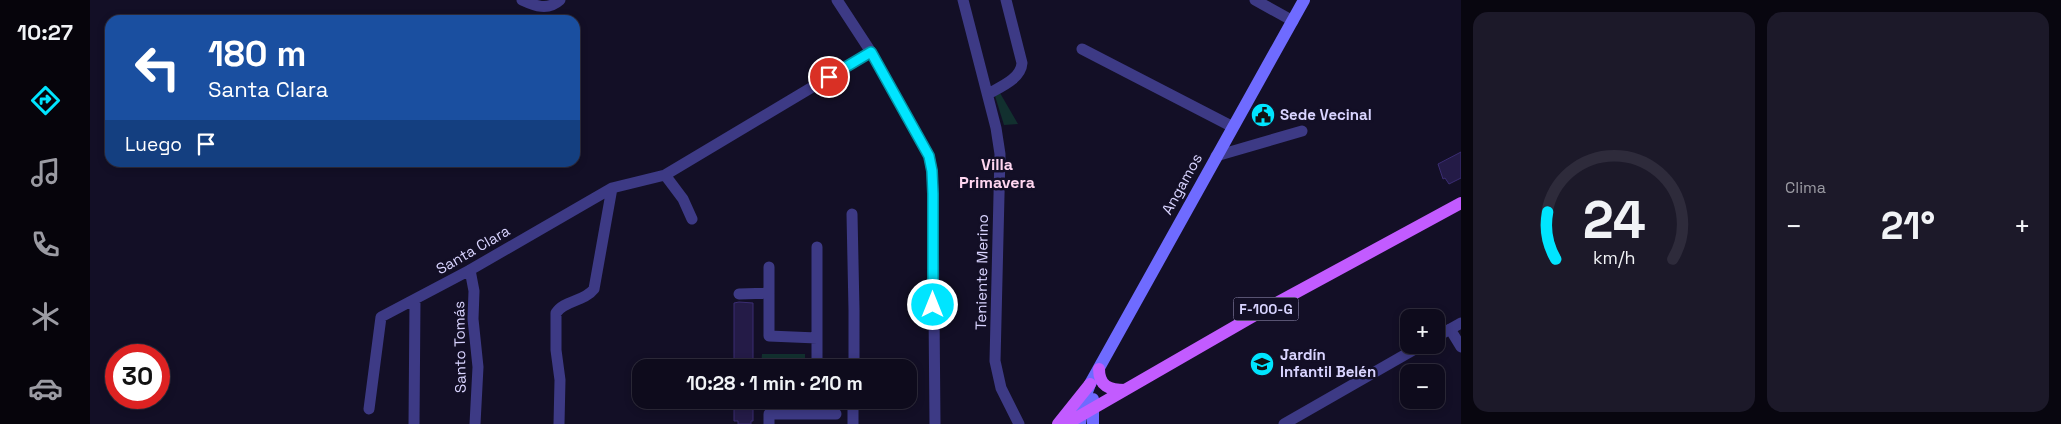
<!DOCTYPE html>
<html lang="es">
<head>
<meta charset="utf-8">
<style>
  body { margin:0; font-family:"Space Grotesk",sans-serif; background:#1c1929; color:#f1f3f6; height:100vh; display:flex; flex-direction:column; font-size:19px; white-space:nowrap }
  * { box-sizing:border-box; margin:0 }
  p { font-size:16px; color:#9b9ba3 }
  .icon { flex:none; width:28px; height:28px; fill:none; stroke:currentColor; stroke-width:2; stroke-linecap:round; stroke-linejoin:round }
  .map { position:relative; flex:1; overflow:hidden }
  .panel { display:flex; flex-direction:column; gap:12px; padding:12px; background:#08060f; width:600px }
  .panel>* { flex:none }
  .top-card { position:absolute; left:15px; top:15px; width:475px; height:152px; border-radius:15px; box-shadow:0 2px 8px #0003,0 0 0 1px #2e2b3b; background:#1a4fa0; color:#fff; overflow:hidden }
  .controls { position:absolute; left:1310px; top:309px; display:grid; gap:10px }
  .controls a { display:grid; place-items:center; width:45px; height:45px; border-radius:10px; background:#0e0b1c; box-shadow:0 2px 8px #0003,0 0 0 1px #2e2b3b; font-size:25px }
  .speed { position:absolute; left:15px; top:344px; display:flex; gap:10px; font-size:25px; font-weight:700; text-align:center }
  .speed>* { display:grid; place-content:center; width:65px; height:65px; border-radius:50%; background:#0e0b1c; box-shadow:0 2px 8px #0003,0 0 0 1px #2e2b3b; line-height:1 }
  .speed .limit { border:8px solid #d22; background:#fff; color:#111 }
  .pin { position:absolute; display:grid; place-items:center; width:42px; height:42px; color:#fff; margin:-21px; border:2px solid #fff; border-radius:50%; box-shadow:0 1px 5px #0007 }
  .me { position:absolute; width:55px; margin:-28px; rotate:0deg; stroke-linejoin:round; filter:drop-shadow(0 0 4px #0008) }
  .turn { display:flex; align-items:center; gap:18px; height:105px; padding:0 20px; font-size:22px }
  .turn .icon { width:65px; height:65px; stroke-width:2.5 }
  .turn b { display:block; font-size:35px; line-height:42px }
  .then { display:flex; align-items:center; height:48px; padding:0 20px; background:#0003; gap:10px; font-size:19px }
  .big { font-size:38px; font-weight:700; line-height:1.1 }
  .panel .tile { flex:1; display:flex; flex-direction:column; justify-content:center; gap:8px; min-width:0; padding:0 18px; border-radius:15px; background:#1c1929 }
  .panel .dial { align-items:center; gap:0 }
  .dial svg { height:130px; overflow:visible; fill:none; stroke:#2e2b3b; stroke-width:7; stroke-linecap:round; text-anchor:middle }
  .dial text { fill:#f1f3f6; stroke:none }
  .heat { display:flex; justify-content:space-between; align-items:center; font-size:28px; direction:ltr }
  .panel .tiles { flex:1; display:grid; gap:12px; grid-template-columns:repeat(2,1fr) }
  .trip { position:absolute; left:542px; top:359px; width:285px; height:50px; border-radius:15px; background:#0e0b1c; box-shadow:0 2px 8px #0003,0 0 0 1px #2e2b3b; font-weight:700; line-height:50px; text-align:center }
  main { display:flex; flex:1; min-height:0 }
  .dock { display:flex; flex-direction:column; width:90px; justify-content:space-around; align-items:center; background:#06040b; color:#9b9ba3 }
  .dock .icon { width:35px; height:35px }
  .dock .active { color:#00e5ff }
  .dock b { font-size:22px; color:#f1f3f6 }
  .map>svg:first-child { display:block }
</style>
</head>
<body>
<main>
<nav class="dock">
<b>10:27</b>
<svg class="icon active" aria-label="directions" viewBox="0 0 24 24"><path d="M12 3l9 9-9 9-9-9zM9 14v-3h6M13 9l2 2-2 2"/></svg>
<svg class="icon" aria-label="music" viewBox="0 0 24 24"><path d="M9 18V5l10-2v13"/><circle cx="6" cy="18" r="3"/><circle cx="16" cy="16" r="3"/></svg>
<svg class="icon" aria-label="phone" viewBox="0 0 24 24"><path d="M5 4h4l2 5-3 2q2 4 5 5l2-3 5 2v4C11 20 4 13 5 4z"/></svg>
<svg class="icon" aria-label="climate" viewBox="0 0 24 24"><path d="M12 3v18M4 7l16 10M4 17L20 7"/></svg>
<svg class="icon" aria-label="car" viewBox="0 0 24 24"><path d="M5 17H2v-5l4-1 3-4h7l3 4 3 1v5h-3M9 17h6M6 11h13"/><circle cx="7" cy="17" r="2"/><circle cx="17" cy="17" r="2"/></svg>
</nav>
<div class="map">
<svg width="1371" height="424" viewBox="0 0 1371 424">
  <rect width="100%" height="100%" fill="#130f26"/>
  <path fill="#12302f" d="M 910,93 L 928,124 L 914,125 L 905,96 Z
    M 672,354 L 715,354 L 715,367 L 671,367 Z"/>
  <path fill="#241b47" stroke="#3b2d73" d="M 1371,152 L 1371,178 L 1359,184 L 1355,178 L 1353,179 L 1348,164 Z
    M 649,302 L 663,303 L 663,368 L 644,368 L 644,303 Z
    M 644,400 L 663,400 L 663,421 L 661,421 L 661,424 L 648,424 L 648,421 L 644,421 Z"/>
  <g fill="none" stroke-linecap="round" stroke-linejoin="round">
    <path stroke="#3d3a85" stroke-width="11" d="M 432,0 C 445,6 458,11 470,0
      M 747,0 L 781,52 L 839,156 L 842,171 L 843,194 L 845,424
      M 873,0 L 906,128 L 910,154 L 905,361 L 911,388 L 929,424
      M 1165,0 L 1203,21
      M 992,49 L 1143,127
      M 898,94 C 910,87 931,79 932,63 L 916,0
      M 1126,156 L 1212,131
      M 575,175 L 593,199 L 602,219
      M 762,214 L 764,310 L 764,368
      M 679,267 L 679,336 L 727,338 L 727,368
      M 380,270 L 384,291 L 383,319 L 388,367 L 385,424
      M 649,294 L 679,293
      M 1360,329 L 1371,347
      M 1346,337 L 1371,323
      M 727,338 L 727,247
      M 279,409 L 291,317 L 380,270 L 522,188 L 575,175 L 781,52
      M 726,414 L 746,414
      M 324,424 L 325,300
      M 469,424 L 470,380 L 466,350 L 466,313 C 474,300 494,302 504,289 L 522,188
      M 679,424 L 679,414 L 726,414 L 727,400
      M 763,424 L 763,400
      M 1194,424 L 1332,345"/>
    <path stroke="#6f6bff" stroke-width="12" d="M 1003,399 L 1003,424
      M 990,424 L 993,403 L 1000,384 L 1214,0"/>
    <path stroke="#c25bff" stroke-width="12" d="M 1009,369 C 1009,386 1019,390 1035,390
      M 968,424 L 1000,384
      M 976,424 L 1172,311 L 1371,203"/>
  </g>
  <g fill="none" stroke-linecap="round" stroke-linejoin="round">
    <g stroke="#0095a6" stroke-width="12">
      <path id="route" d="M 739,77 L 781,52 L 839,156 L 842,171 L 843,194 L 843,305"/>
    </g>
    <use href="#route" stroke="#00e5ff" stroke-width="9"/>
  </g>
  <defs>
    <g id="civic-disc" transform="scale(1.25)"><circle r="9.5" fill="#00e5ff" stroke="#130f26"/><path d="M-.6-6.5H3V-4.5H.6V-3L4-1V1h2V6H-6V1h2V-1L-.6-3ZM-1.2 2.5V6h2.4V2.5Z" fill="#111"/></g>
    <g id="school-disc" transform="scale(1.25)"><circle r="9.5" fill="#00e5ff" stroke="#130f26"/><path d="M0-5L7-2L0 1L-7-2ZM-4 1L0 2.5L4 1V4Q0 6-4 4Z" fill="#111"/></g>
  </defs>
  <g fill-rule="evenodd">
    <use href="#civic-disc" x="1173" y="115"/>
    <use href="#school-disc" x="1172" y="364"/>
  </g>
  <g text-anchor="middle" stroke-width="5" stroke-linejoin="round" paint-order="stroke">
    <rect fill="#130f26" stroke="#9e99be" stroke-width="1" x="1143.5" y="297.5" width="65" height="23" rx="4"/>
    <g font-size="14" font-weight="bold" fill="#d9d4ff">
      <text x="1176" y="314">F-100-G</text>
    </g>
    <g font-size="15" font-weight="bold" fill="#d9d4ff" stroke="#130f26" text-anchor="start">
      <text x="1190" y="120">Sede Vecinal</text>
      <text x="1190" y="360">Jardín<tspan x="1190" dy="17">Infantil Belén</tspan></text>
    </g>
    <g font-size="15" fill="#d9d4ff" stroke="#130f26">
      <text transform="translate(1092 184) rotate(-61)" y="5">Angamos</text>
      <text transform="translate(383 250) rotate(-30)" y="5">Santa Clara</text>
      <text transform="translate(892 272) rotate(-89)" y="5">Teniente Merino</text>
      <text transform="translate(370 347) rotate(-91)" y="5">Santo Tomás</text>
    </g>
    <g font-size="16" font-weight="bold" fill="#ffd6f0" stroke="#130f26">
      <text x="907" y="170">Villa<tspan x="907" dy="18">Primavera</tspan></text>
    </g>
  </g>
</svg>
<div class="controls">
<a>+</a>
<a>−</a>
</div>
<div class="speed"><div class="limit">30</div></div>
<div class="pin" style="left:739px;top:77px;background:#d93025"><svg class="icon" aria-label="arrive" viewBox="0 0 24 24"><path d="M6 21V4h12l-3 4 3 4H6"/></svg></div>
<svg class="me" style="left:843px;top:305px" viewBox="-20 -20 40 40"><circle r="17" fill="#00e5ff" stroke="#fff" stroke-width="3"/><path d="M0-11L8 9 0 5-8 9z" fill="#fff"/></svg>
<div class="trip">10:28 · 1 min · 210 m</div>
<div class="top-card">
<div class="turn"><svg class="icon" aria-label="left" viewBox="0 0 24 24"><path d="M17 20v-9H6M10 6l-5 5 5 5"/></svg><div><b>180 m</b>Santa Clara</div></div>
<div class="then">Luego<svg class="icon" aria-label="arrive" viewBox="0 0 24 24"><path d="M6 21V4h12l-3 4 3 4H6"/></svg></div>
</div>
</div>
<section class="panel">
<div class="tiles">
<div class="tile dial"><svg viewBox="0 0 100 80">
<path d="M14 69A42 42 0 1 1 86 69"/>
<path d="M14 69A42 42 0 0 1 9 40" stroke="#00e5ff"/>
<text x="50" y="56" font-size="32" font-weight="700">24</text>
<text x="50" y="72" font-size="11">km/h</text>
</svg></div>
<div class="tile"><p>Clima</p>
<div class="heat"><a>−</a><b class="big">21°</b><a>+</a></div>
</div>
</div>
</section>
</main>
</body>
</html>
